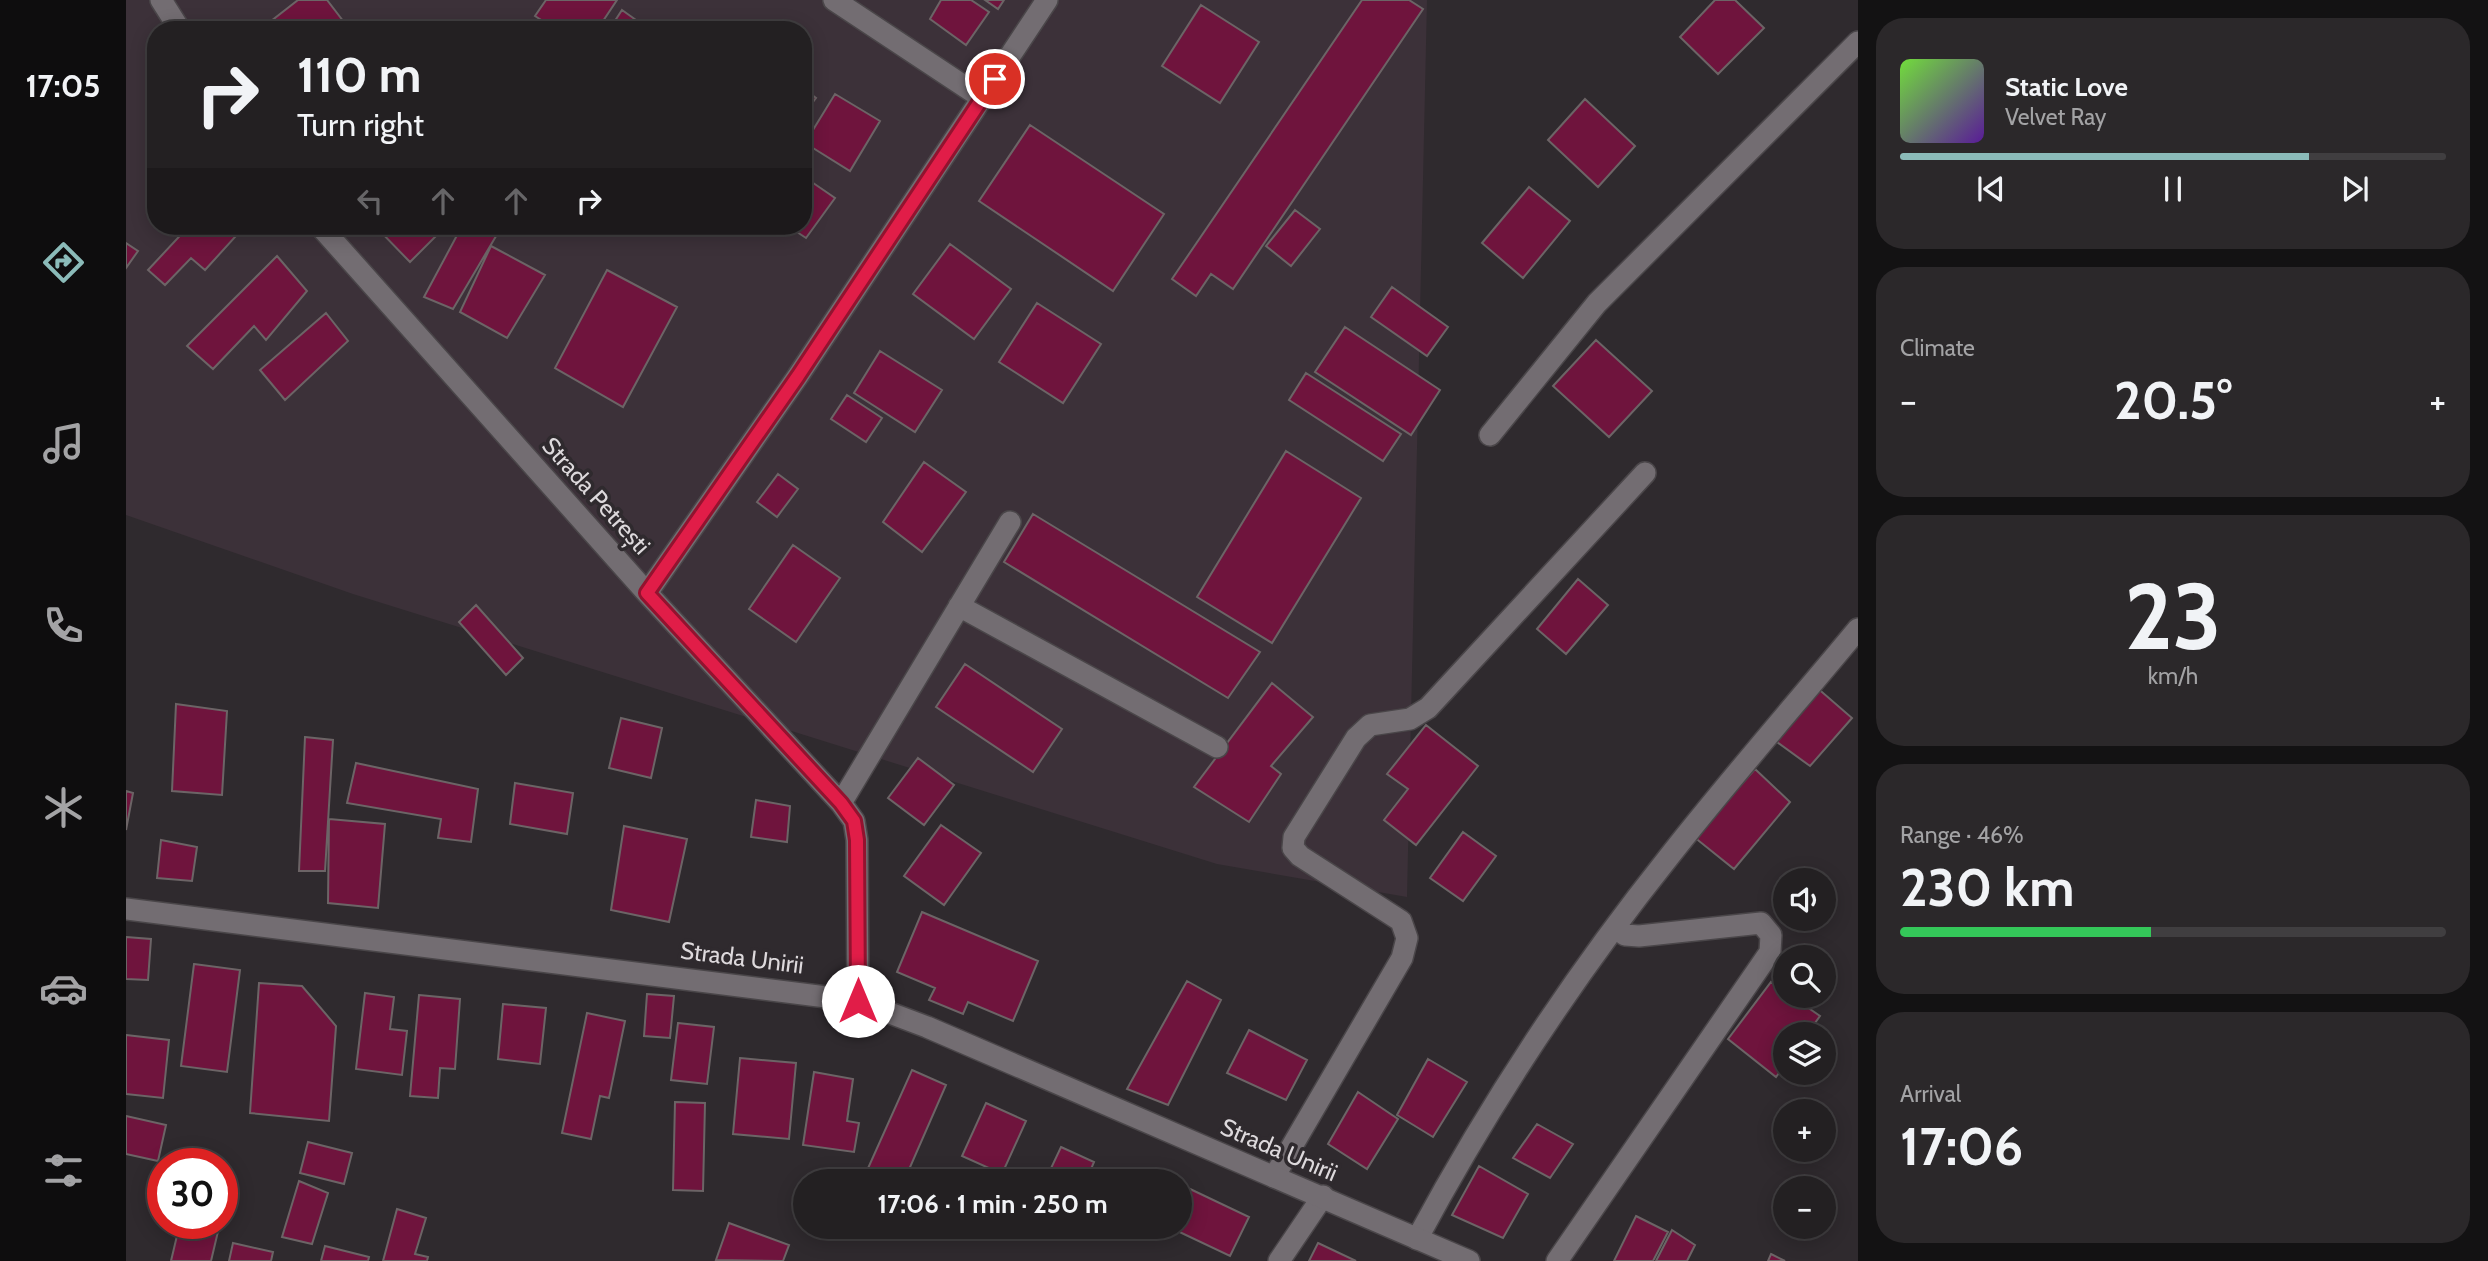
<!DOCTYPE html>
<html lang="en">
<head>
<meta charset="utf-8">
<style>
  body { margin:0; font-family:Cabin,sans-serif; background:#2b282a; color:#f1f3f6; height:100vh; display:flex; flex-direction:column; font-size:26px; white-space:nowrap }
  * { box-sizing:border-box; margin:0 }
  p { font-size:23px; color:#a3a3a5 }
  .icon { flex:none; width:38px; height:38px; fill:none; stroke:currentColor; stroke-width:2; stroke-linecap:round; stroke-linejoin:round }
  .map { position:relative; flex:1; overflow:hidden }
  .details { display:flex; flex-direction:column; gap:18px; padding:18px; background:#131213; width:630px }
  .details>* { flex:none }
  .banner { position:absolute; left:21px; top:21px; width:665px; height:214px; border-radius:28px; box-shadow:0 4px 18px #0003,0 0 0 2px #403e40; background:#232022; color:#f1f3f6; overflow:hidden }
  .controls { position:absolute; left:1647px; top:868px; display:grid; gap:14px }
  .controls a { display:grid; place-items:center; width:63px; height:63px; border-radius:50%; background:#232022; box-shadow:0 4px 18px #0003,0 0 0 2px #403e40; font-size:35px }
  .speed { position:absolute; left:21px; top:1148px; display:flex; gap:14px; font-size:35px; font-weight:700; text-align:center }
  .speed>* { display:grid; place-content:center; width:91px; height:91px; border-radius:50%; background:#232022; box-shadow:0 4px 18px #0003,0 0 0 2px #403e40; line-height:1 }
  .speed .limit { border:10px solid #d22; background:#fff; color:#111 }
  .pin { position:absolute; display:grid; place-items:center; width:60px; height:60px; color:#fff; margin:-30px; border:4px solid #fff; border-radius:50%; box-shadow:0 2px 7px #0007 }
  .me { position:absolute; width:77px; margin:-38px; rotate:0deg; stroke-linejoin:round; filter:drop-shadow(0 0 5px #0008) }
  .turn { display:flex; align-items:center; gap:24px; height:147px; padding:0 35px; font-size:32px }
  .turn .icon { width:91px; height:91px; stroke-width:2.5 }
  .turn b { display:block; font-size:49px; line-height:60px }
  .lanes { display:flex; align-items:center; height:66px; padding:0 35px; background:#0003; justify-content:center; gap:35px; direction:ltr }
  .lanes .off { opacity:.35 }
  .big { font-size:52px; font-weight:700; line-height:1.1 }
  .details .card { flex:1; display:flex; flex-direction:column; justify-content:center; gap:10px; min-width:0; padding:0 24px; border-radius:28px; background:#2b282a }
  .details .dial { align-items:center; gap:0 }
  .dial b { font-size:91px; line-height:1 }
  .song { display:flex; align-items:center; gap:21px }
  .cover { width:84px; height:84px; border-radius:10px; background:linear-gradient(135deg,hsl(100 70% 55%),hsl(270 70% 35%)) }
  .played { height:7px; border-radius:4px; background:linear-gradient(90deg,#8bbbb9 75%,#403e40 75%) }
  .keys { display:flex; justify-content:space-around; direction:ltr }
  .heat { display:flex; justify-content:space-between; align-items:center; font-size:38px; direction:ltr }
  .charge { height:10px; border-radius:5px; background:linear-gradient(90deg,#34c759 46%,#403e40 0) }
  .trip { position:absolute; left:667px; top:1169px; width:399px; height:70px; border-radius:35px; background:#232022; box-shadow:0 4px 18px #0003,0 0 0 2px #403e40; font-weight:700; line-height:70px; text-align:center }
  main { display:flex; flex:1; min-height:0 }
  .menu { display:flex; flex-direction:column; width:126px; justify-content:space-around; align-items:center; background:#0e0d0e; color:#a3a3a5 }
  .menu .icon { width:49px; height:49px }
  .menu .current { color:#8bbbb9 }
  .menu b { font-size:32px; color:#f1f3f6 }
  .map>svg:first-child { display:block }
</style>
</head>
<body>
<main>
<nav class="menu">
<b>17:05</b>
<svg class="icon current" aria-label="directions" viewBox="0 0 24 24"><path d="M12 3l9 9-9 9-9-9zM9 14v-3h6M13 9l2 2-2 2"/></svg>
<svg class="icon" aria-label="music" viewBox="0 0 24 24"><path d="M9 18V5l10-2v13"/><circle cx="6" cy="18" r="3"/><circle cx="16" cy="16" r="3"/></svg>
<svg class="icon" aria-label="phone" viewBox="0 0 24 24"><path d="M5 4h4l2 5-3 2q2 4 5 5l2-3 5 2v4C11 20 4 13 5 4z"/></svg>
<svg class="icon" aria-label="climate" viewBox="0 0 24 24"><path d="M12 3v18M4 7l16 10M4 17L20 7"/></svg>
<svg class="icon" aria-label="car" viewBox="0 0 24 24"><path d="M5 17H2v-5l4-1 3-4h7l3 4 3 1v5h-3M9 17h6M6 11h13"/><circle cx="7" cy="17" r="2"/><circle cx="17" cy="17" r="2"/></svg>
<svg class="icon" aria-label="filters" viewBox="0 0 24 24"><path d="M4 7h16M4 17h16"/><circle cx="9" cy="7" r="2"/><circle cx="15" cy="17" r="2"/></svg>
</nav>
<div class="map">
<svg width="1732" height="1261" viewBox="0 0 1732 1261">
  <rect width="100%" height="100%" fill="#2f2a2e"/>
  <path fill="#3c3139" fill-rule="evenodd" d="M 0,0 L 1301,0 L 1281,897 L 1091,864 L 227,594 L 0,515 ZM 30,30 L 677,30 L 677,226 L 30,226 Z"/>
  <path fill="#6f143d" stroke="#6c6466" stroke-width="2" d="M 172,0 L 201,0 L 224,30 L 144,30 L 140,25 Z
    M 420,0 L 491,0 L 471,30 L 431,30 L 409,16 Z
    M 815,0 L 845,0 L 863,12 L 840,45 L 804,19 Z
    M 859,0 L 878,0 L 872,9 Z
    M 1236,0 L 1283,0 L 1297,9 L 1107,289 L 1085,274 L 1070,296 L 1046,279 Z
    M 1589,0 L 1609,0 L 1638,28 L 1592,74 L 1554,37 Z
    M 1075,5 L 1133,42 L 1094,103 L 1036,66 Z
    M 496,10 L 524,30 L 483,30 Z
    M 677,88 L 690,98 L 677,115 Z
    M 709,94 L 754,121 L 724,171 L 679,143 Z
    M 1459,99 L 1509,146 L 1472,187 L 1422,140 Z
    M 904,125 L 1038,214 L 987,291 L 853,201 Z
    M 677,176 L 709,198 L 680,238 L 662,226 L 677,226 Z
    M 1403,187 L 1444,221 L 1397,278 L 1356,243 Z
    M 1169,210 L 1194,229 L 1165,266 L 1140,246 Z
    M 63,226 L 119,226 L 79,270 L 65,258 L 39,285 L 22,270 Z
    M 249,226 L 320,226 L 284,262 Z
    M 336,226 L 376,226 L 327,309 L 298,297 Z
    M 0,243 L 12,251 L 0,268 Z
    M 824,244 L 885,289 L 848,339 L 787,294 Z
    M 365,246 L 419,275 L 381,338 L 334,312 Z
    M 151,256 L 181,291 L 140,340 L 128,326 L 87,369 L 61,346 Z
    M 481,270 L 551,307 L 497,407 L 429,368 Z
    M 1266,287 L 1322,327 L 1301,356 L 1245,317 Z
    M 911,303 L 975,344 L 937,403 L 873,362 Z
    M 200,313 L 222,341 L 159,400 L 134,370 Z
    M 1219,327 L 1314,390 L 1285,435 L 1189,372 Z
    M 1470,340 L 1526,391 L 1483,437 L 1427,386 Z
    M 754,351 L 816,390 L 789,432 L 728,393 Z
    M 1180,373 L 1275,434 L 1257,461 L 1163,400 Z
    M 721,395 L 756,418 L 740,442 L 705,419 Z
    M 1160,451 L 1235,498 L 1146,643 L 1071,597 Z
    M 798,462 L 840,492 L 796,552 L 757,522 Z
    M 652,474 L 672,489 L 651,517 L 631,502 Z
    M 907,514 L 1134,652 L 1102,698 L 878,562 Z
    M 667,545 L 714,578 L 670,642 L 623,609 Z
    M 1452,579 L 1482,605 L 1440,654 L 1411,629 Z
    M 350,605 L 397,658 L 380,675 L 333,622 Z
    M 839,664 L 936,729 L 907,772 L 810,707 Z
    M 1146,683 L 1187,717 L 1145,766 L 1155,774 L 1123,822 L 1068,787 Z
    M 1689,686 L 1726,718 L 1684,766 L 1644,737 Z
    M 50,704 L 101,711 L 96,795 L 46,791 Z
    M 495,718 L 536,728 L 525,778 L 483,768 Z
    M 1300,725 L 1352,766 L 1290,845 L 1258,820 L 1282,789 L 1261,774 Z
    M 179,737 L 207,740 L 199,871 L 173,871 Z
    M 792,758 L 828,785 L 798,825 L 762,798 Z
    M 230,763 L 352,789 L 345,842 L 312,838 L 315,819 L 221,803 Z
    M 1629,769 L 1664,802 L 1608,869 L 1568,837 Z
    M 389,783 L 447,793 L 441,834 L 384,824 Z
    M 0,791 L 7,793 L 0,830 Z
    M 630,800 L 664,806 L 661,842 L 625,837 Z
    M 203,819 L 259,824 L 252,908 L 202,903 Z
    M 815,825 L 855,853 L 818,905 L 778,876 Z
    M 498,826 L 561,839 L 543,922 L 485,910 Z
    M 1337,832 L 1370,856 L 1337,901 L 1304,878 Z
    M 35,840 L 71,847 L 66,881 L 31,878 Z
    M 796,912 L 912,961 L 887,1021 L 842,1002 L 837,1014 L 803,1000 L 809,988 L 771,972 Z
    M 0,937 L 25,939 L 22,980 L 0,979 Z
    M 68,964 L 114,970 L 101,1072 L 55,1066 Z
    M 1061,981 L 1095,1000 L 1042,1105 L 1001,1089 Z
    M 1645,982 L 1659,992 L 1659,996 L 1665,996 L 1694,1016 L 1681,1034 L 1659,1034 L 1659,1065 L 1650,1077 L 1602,1039 Z
    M 133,983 L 176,986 L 210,1026 L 203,1121 L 124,1113 Z
    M 239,993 L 268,997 L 264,1029 L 281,1031 L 276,1075 L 230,1069 Z
    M 521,994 L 548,996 L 544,1038 L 518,1036 Z
    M 293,995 L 334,999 L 329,1069 L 314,1068 L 312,1098 L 284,1096 Z
    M 377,1004 L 420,1008 L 414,1064 L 372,1059 Z
    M 461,1013 L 499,1021 L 483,1098 L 474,1096 L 465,1139 L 436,1133 Z
    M 552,1023 L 588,1027 L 581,1084 L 545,1080 Z
    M 1123,1030 L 1181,1060 L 1160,1100 L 1101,1073 Z
    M 0,1035 L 43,1040 L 37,1098 L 0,1094 Z
    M 614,1058 L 670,1063 L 663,1139 L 607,1134 Z
    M 1302,1059 L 1341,1082 L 1307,1137 L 1271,1115 Z
    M 786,1070 L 820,1085 L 778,1181 L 754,1181 L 739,1175 Z
    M 688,1072 L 727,1079 L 721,1121 L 733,1123 L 728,1152 L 677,1145 Z
    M 1232,1092 L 1272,1119 L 1241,1169 L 1202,1144 Z
    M 549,1102 L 579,1103 L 577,1191 L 547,1190 Z
    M 860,1103 L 900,1121 L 876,1174 L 836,1156 Z
    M 0,1116 L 40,1125 L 32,1161 L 0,1154 Z
    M 1411,1124 L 1447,1144 L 1424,1178 L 1387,1158 Z
    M 182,1142 L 226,1153 L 218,1184 L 174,1173 Z
    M 935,1147 L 968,1162 L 960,1181 L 919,1181 Z
    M 1353,1166 L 1402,1194 L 1377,1238 L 1326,1215 Z
    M 173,1181 L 202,1193 L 186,1244 L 156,1237 Z
    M 1062,1188 L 1123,1217 L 1104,1256 L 1043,1227 L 1054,1227 L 1054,1206 Z
    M 271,1209 L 300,1218 L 289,1254 L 302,1257 L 301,1261 L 257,1261 Z
    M 1510,1216 L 1542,1232 L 1527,1261 L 1488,1261 Z
    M 54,1223 L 94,1223 L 85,1261 L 45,1261 Z
    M 603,1223 L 663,1245 L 657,1261 L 590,1260 Z
    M 1546,1230 L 1569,1245 L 1561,1261 L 1530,1261 Z
    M 107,1243 L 147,1252 L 145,1261 L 103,1261 Z
    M 1192,1243 L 1230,1261 L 1183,1261 Z
    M 199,1246 L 243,1257 L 242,1261 L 195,1261 Z
    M 1645,1254 L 1659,1261 L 1642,1261 Z"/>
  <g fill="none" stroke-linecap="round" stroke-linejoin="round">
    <g stroke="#4a4649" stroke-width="24">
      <path id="minor" d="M 35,0 L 54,30
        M 708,0 L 856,98
        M 194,226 L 521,593 L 715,803 L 728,821 L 731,840 L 732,1001
        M 1364,435 L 1471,303 L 1732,42
        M 521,593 L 672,376 L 921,0
        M 833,606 L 1091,747
        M 715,803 L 884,522
        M 1148,1177 L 1276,958 L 1281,938 L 1275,921 L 1174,856 L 1167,848 L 1168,837 L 1230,738 L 1244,725 L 1284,719 L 1302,708 L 1519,473
        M 1291,1239 C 1363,1105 1447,977 1542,858 C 1603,780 1669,705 1732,629
        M 1153,1261 L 1197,1196
        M 1431,1261 L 1644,952 L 1645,935 L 1635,923 L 1513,936 L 1499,935 L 1489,927"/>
    </g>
    <g stroke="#4a4649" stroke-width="24">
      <path id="secondary" d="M 0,909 L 732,1001 L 801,1027 L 1343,1261"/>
    </g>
    <use href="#minor" stroke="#736d72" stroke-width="21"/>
    <use href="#secondary" stroke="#736d72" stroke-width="21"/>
  </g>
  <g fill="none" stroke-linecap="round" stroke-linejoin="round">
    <g stroke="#92132f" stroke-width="18">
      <path id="route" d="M 732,1001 L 731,840 L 728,821 L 715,803 L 521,593 L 672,376 L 869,79"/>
    </g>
    <use href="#route" stroke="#e11d48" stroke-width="12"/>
  </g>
  <g text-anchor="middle" stroke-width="7" stroke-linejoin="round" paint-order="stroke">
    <g font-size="24" fill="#ddd9dc" stroke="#2f2a2e">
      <text transform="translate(470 496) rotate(48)" y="8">Strada Petrești</text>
      <text transform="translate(616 958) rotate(7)" y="8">Strada Unirii</text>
      <text transform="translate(1153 1150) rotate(23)" y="8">Strada Unirii</text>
    </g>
  </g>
</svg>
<div class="controls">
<a><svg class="icon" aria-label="sound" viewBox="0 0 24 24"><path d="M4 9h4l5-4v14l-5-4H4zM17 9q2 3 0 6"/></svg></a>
<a><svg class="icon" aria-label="search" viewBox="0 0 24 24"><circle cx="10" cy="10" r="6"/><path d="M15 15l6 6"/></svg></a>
<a><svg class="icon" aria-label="layers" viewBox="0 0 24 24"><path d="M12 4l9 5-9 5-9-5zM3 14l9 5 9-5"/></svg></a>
<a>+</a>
<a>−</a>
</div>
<div class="speed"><div class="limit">30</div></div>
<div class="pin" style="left:869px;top:79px;background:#d93025"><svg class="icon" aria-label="arrive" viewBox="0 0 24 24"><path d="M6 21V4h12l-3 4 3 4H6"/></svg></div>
<svg class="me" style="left:732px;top:1001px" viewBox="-20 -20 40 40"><circle r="19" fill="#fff"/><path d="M0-13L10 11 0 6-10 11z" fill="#e11d48"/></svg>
<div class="trip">17:06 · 1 min · 250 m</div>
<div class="banner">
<div class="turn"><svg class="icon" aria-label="right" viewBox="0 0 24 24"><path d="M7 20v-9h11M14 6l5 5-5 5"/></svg><div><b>110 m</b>Turn right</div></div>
<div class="lanes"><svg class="icon off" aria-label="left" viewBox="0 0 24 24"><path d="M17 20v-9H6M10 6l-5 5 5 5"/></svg><svg class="icon off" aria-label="ahead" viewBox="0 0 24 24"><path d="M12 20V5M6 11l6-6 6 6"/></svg><svg class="icon off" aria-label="ahead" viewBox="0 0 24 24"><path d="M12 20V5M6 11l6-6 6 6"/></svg><svg class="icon" aria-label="right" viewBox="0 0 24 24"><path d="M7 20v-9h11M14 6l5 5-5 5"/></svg></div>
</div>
</div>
<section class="details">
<div class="card">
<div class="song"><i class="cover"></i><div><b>Static Love</b><p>Velvet Ray</p></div></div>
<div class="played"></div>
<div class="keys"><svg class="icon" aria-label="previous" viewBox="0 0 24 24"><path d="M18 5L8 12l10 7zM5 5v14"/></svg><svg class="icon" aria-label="pause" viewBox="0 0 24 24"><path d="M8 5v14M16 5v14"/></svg><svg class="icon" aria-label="next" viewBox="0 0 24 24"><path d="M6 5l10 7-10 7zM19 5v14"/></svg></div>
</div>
<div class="card"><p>Climate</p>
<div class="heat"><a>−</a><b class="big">20.5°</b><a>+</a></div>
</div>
<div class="card dial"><b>23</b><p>km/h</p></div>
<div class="card"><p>Range · 46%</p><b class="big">230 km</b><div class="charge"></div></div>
<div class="card"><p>Arrival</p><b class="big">17:06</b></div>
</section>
</main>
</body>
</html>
